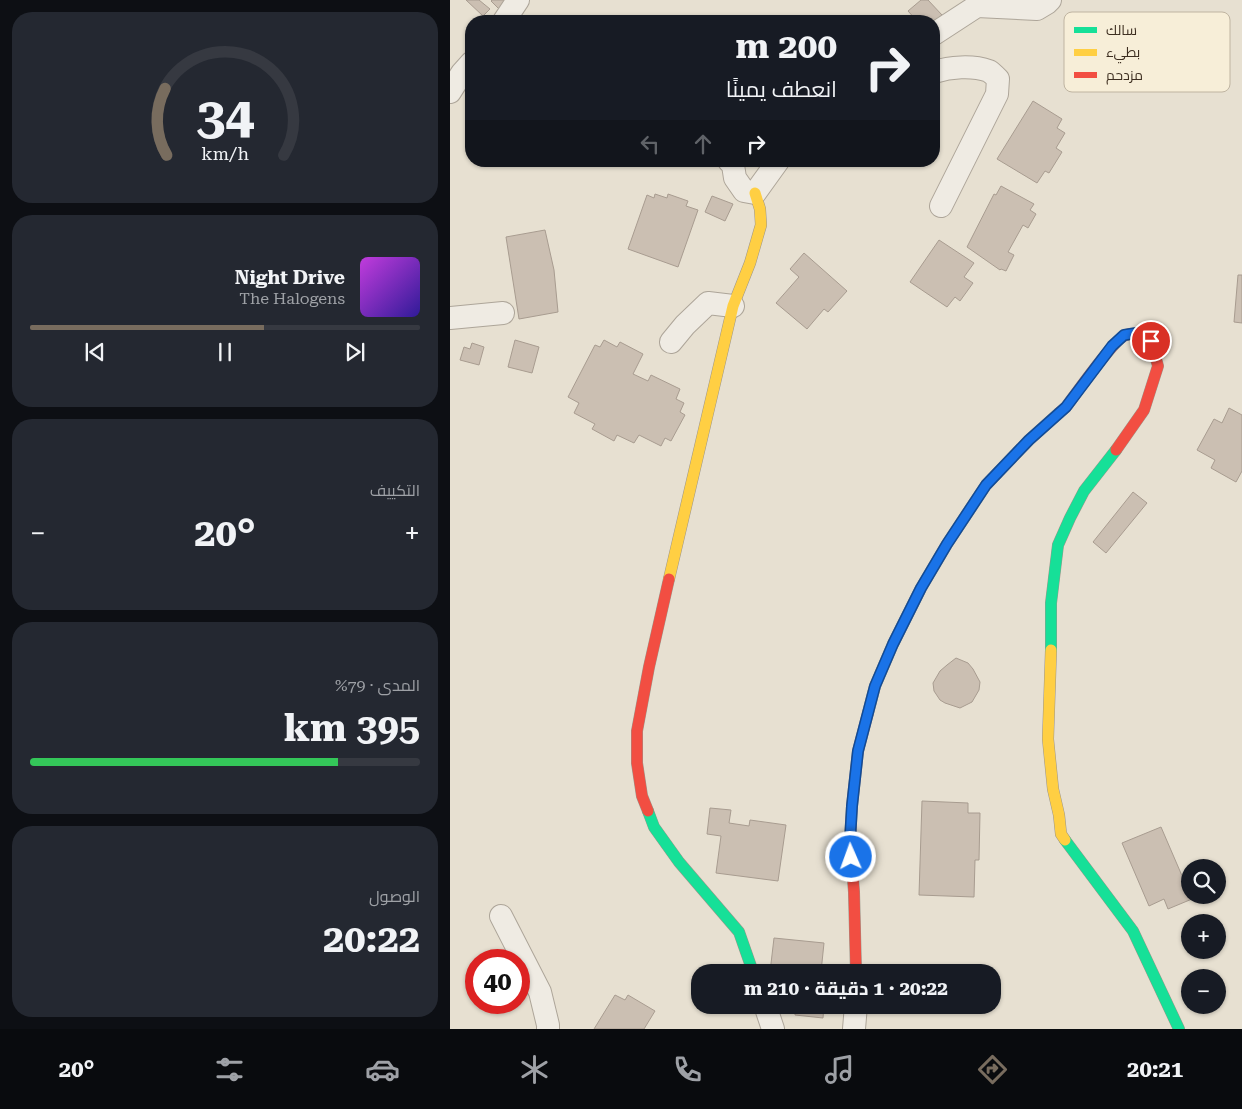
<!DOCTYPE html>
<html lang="ar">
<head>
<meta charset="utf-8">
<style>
  body { margin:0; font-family:"Roboto Serif",Cairo,serif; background:#242831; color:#f1f3f6; direction:rtl; height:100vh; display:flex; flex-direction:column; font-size:19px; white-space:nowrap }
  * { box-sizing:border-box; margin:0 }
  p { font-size:16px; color:#9ea1a6 }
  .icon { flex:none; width:28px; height:28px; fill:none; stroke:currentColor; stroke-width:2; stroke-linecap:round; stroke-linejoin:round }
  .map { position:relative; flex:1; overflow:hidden; direction:ltr }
  .sheet { display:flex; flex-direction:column; gap:12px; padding:12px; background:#0d0f14; width:450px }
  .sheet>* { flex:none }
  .banner { position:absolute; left:15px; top:15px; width:475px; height:152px; border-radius:20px; box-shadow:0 1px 4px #0004; direction:rtl; background:#171b24; color:#f1f3f6; overflow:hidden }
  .buttons { position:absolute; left:731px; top:859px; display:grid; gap:10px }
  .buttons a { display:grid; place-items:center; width:45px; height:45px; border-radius:50%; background:#171b24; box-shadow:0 1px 4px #0004; font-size:25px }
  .speed { position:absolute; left:15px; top:949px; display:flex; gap:10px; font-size:25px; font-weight:700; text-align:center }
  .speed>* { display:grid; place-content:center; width:65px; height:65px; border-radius:50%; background:#171b24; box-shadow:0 1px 4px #0004; line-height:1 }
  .speed .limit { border:8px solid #d22; background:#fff; color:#111 }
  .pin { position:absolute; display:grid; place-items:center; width:42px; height:42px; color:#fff; margin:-21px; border:2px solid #fff; border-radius:50%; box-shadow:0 1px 5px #0007 }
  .me { position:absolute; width:55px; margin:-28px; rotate:358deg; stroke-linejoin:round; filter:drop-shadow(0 0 4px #0008) }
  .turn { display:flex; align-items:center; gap:18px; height:105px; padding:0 20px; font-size:22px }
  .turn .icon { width:65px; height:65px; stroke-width:2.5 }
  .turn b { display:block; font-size:35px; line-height:42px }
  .lanes { display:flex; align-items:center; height:48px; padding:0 20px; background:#0003; justify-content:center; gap:25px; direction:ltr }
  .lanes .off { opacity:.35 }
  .big { font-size:38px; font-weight:700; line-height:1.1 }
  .sheet .tile { flex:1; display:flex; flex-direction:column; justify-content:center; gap:8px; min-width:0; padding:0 18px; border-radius:20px; background:#242831 }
  .sheet .dial { align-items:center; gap:0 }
  .dial svg { height:130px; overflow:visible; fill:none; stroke:#363941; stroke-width:7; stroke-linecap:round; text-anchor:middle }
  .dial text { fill:#f1f3f6; stroke:none }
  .song { display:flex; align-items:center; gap:15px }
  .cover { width:60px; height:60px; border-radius:8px; background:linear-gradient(135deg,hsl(290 70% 55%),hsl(250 70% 35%)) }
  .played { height:5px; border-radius:2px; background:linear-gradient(90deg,#786c5e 60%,#363941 60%) }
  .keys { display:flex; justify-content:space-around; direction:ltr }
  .heat { display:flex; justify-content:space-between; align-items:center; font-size:28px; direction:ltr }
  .charge { height:8px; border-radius:4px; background:linear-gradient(90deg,#34c759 79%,#363941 0) }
  .trip { position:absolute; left:241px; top:964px; width:310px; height:50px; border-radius:20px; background:#171b24; box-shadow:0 1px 4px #0004; font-weight:700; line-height:50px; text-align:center; direction:rtl }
  .tabs { display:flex; height:80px; justify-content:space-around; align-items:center; background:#090b0e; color:#9ea1a6 }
  .tabs .icon { width:35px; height:35px }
  .tabs .active { color:#786c5e }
  .tabs b { font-size:22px; color:#f1f3f6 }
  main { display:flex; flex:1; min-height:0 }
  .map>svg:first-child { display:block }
</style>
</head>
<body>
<main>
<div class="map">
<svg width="792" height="1029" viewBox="0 0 792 1029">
  <rect width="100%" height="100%" fill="#e7e0d1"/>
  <path fill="#cbbfb2" stroke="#a89c90" d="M 16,0 L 29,0 L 40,9 L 33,16 Z
    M 42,0 L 57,0 L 49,9 L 41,1 Z
    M 471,0 L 478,0 L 492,15 L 484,22 L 467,21 L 458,11 Z
    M 583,101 L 612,119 L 607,128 L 615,133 L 606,148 L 612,152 L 599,173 L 595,171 L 587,183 L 547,159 Z
    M 551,186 L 584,204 L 580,210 L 586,214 L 578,228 L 573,225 L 558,252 L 564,255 L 556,271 L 551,269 L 550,270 L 517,247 L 544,194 L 546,195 Z
    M 205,194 L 217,198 L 218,194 L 238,201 L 236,206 L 248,210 L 228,267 L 178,249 L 197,195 L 204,198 Z
    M 262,196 L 283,204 L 275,221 L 255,212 Z
    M 95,230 L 104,270 L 108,312 L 69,319 L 56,237 Z
    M 489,240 L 524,263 L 514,277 L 523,283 L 510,301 L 505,297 L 497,307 L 460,282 Z
    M 354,253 L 397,291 L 378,312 L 374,309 L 357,329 L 326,303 L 349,277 L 340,269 Z
    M 788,275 L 792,275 L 792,323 L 784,322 Z
    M 65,340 L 89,347 L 82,373 L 58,367 Z
    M 154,340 L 167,347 L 170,342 L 193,354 L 183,374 L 198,381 L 201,375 L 230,389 L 226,399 L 234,403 L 230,412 L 235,415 L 221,441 L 215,438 L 211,446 L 189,435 L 184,443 L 167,435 L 164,441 L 142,429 L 145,424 L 124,413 L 129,403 L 118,397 L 145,345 L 150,347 Z
    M 22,343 L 34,347 L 29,365 L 10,360 L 14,347 L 20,349 Z
    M 779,408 L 792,415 L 792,471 L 786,482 L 761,468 L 765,460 L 747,450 L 764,419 L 772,423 Z
    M 683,492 L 697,503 L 656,553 L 643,542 Z
    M 506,658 L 518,663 L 523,669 L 530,682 L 529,690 L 522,702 L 510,708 L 495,703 L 490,700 L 484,691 L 483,683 L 490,671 L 497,665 Z
    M 472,801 L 518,803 L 518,813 L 530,813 L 529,860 L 525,860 L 524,897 L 469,895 Z
    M 260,808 L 281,810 L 279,823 L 299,826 L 300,820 L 336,825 L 328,881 L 266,873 L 271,836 L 257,834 Z
    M 711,827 L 742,899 L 718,909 L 714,899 L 699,906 L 672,843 Z
    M 324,938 L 374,943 L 371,972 L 320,972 Z
    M 165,995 L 175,1000 L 178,995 L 205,1011 L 194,1029 L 144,1029 Z
    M 339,1005 L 374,1005 L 373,1018 L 345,1015 L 345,1006 Z"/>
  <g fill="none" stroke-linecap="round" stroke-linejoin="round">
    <g stroke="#ada599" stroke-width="24">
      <path id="street" d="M 54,21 L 68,0
        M 484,34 L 527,6 L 587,9 L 597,3 L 600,0
        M 484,72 C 500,67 522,65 539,71 C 542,73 545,76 548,79 L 547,94 L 491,206
        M 0,92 L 12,73 L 21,63
        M 279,161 L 283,165 L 285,178 L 294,191 L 305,193 L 328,161
        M 0,318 L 53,313
        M 221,342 L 235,325 L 258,303 L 283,306
        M 51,916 L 90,992 L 98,1025 L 98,1029
        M 315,1005 L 323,1029
        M 404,1029 L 406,1005"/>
    </g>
    <g stroke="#9c958a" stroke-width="12">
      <path id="fast" d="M 601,650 L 601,603 L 608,545 L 620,518 L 634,491 L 666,450
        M 198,811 L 204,827 L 229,862 L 289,932 L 303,972
        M 615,840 L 683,931 L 729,1029"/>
    </g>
    <g stroke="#9c958a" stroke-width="12">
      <path id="slow" d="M 219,579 L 283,306 L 300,263 L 311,225 L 310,209 L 305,193
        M 601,650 L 598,739 L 603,789 L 609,815 L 611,834 L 615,840
        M 418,713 L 425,686 L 443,644 L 471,588 L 497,544 L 536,485 L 579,440 L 609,413"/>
    </g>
    <g stroke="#9c958a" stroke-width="12">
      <path id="jam" d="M 609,413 L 616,407 C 625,395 665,338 676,335 C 687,331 692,336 701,341 L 708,366 L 694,410 L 666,450
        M 198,811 L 192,796 L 187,763 L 187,731 L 199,667 L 219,579
        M 406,972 L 404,892 L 400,840 L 402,806 L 408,751 L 418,713"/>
    </g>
    <use href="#street" stroke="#efebe3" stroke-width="22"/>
    <use href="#fast" stroke="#16e098" stroke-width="11"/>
    <use href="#slow" stroke="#ffcf43" stroke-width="11"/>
    <use href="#jam" stroke="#f24e42" stroke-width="11"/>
  </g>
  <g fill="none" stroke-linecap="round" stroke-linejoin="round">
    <g stroke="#114b97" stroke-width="12">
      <path id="route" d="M 401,857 L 400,840 L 402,806 L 408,751 L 425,686 L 443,644 L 471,588 L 497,544 L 536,485 L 579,440 L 616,407 L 662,346 L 674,335 L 687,333 L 701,341"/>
    </g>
    <use href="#route" stroke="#1a73e8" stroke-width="9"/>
  </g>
  <rect x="614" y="12" width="166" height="80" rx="8" fill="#f7eed8" stroke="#bfb4a1" stroke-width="1"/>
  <rect x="624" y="27" width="23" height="6" fill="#16e098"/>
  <rect x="624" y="49" width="23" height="7" fill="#ffcf43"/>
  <rect x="624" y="72" width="23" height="6" fill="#f24e42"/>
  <g font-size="14" fill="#3d2e20">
    <text x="656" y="35">سالك</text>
    <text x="656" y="57">بطيء</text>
    <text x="656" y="80">مزدحم</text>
  </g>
</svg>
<div class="buttons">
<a><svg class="icon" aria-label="search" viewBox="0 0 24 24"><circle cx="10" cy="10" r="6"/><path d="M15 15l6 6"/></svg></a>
<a>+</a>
<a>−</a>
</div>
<div class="speed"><div class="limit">40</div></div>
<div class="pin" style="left:701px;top:341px;background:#d93025"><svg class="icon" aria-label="arrive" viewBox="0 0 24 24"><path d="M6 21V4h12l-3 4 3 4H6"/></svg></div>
<svg class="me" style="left:401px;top:857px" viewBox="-20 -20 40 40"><circle r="17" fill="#1a73e8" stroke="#fff" stroke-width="3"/><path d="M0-11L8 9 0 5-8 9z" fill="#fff"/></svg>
<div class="trip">20:22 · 1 دقيقة · 210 m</div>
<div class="banner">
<div class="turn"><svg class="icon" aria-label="right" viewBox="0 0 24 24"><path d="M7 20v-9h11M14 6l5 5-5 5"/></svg><div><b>200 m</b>انعطف يمينًا</div></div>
<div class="lanes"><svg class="icon off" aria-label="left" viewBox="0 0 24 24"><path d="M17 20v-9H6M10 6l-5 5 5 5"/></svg><svg class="icon off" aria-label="ahead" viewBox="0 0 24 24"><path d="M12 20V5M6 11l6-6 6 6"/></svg><svg class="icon" aria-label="right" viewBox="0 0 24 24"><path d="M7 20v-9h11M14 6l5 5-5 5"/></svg></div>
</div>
</div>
<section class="sheet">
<div class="tile dial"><svg viewBox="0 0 100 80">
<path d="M14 69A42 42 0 1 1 86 69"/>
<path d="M14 69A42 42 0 0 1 13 28" stroke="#786c5e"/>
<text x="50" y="56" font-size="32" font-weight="700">34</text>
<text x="50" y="72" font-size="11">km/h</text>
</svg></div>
<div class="tile">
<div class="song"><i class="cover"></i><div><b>Night Drive</b><p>The Halogens</p></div></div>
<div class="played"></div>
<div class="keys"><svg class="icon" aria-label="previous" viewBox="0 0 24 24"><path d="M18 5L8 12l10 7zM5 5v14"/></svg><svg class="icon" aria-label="pause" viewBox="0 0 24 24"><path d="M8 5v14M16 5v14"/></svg><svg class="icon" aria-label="next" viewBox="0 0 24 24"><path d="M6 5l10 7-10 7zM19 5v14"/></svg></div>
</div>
<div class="tile"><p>التكييف</p>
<div class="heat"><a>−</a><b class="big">20°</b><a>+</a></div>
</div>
<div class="tile"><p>المدى · 79%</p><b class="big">395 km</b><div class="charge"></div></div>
<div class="tile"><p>الوصول</p><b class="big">20:22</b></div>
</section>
</main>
<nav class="tabs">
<b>20:21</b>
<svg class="icon active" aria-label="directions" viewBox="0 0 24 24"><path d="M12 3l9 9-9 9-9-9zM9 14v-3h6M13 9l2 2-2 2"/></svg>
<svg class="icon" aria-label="music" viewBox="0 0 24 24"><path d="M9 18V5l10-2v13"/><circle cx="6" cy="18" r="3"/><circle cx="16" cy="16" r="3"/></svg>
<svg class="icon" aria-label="phone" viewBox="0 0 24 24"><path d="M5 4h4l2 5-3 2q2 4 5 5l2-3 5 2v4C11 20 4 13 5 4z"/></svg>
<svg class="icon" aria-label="climate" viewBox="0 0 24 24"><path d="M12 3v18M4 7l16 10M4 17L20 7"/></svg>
<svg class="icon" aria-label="car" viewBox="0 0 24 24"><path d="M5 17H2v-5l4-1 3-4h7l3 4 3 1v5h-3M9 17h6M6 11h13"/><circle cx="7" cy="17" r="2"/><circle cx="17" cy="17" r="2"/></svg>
<svg class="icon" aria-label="filters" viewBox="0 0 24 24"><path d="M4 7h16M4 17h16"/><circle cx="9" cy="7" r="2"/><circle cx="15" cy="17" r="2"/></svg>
<b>20°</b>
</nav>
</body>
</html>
